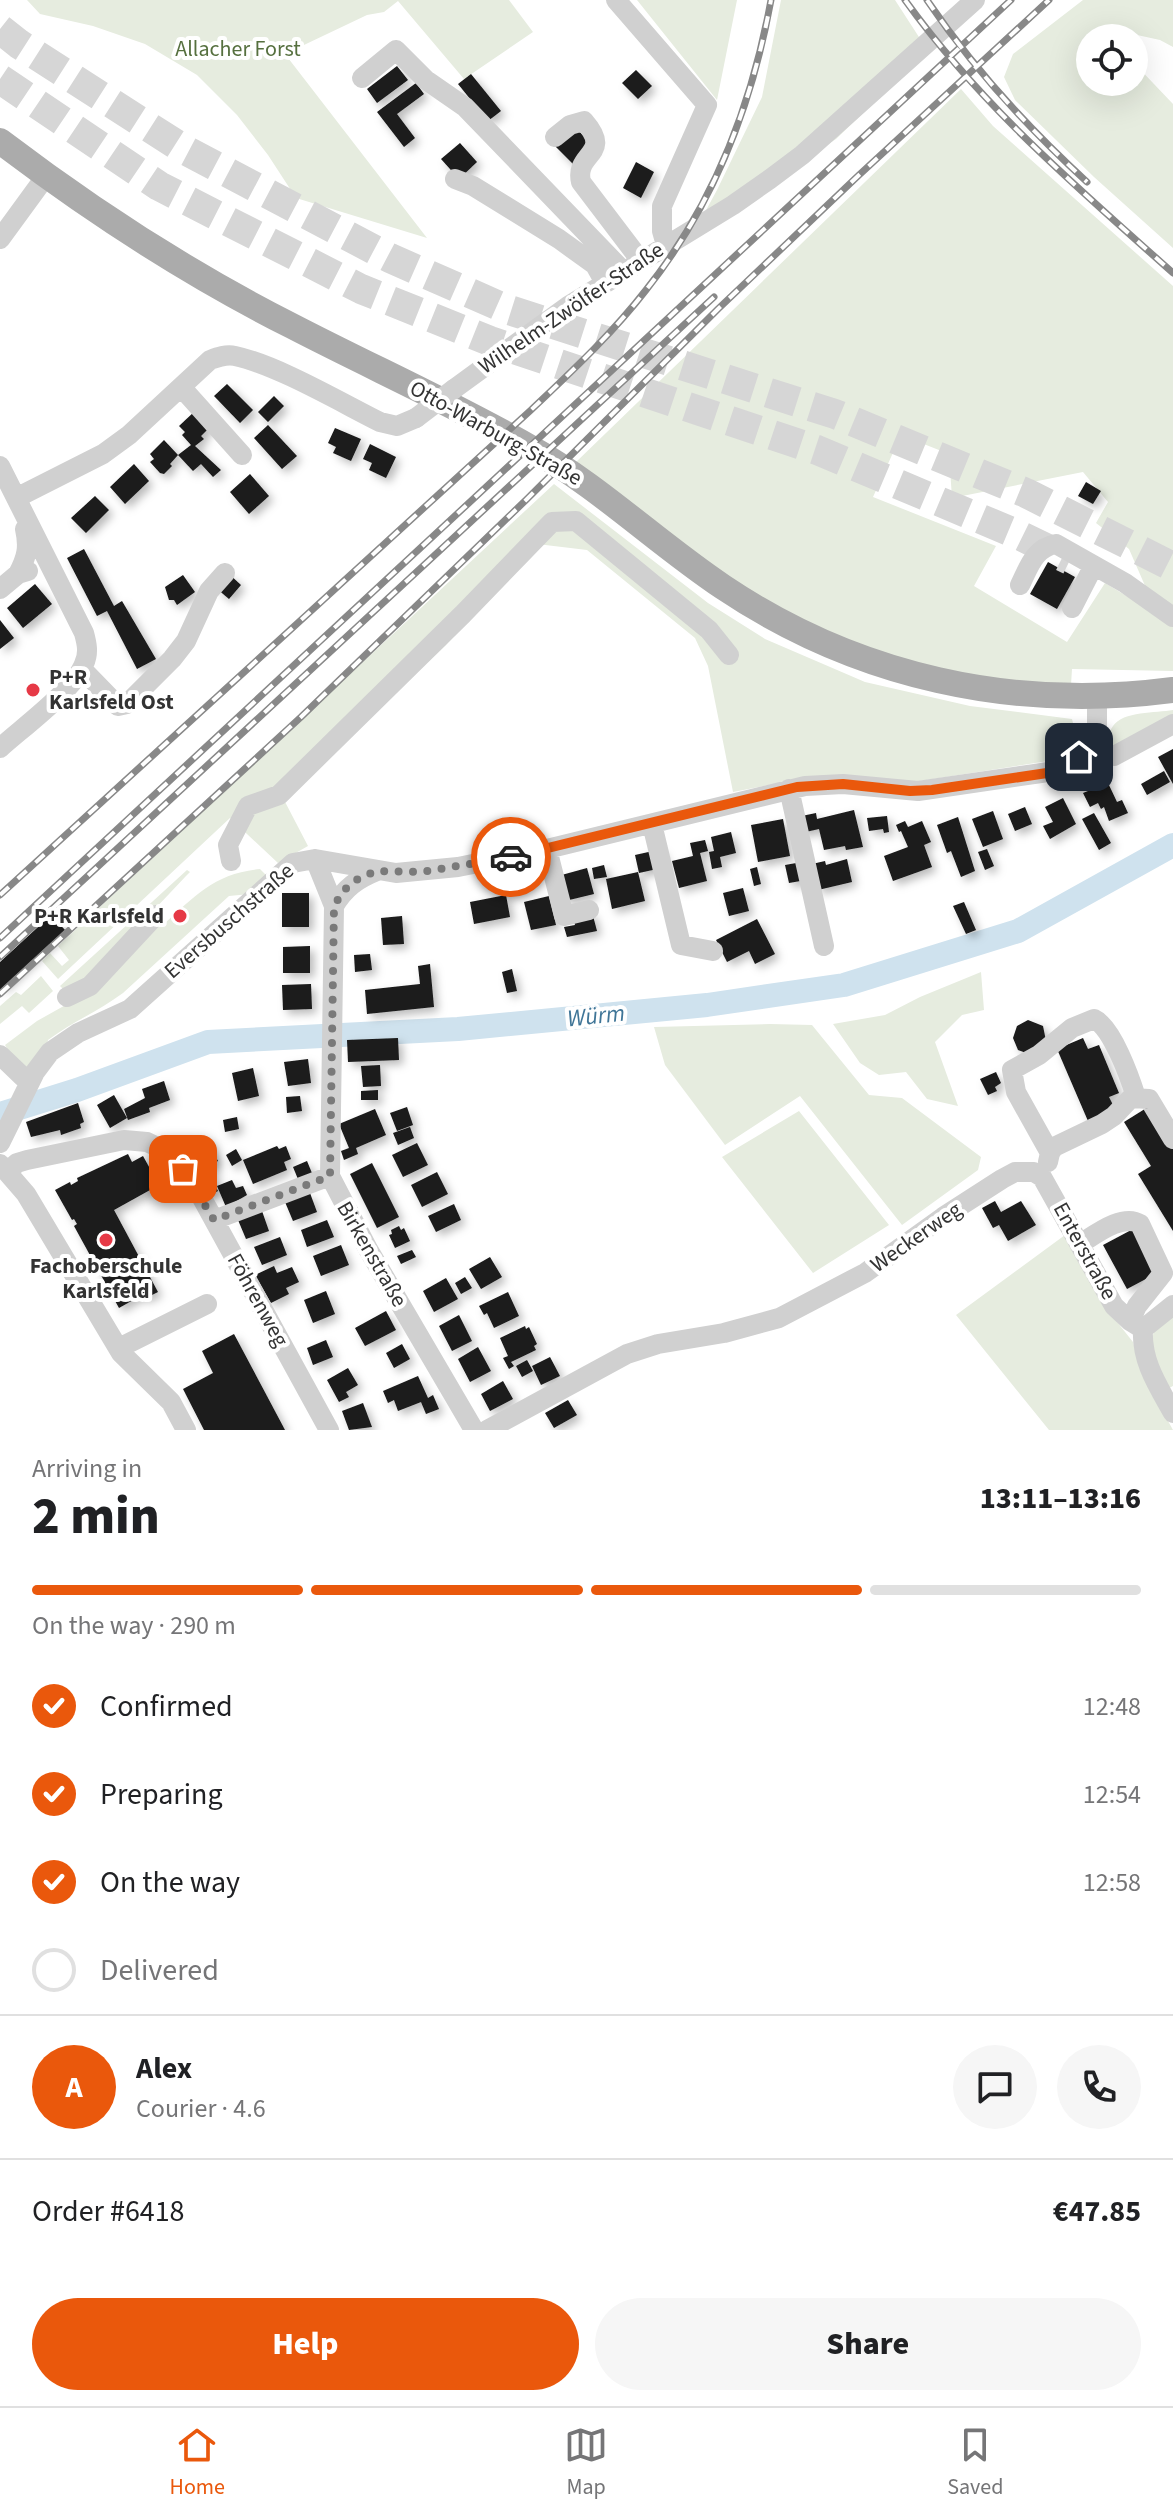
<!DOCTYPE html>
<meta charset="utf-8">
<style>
:root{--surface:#fff;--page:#f6f6f6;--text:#202124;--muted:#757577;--line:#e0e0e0;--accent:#ea580c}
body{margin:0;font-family:"Source Sans 3",sans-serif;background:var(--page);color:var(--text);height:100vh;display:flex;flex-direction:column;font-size:30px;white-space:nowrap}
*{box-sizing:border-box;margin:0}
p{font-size:26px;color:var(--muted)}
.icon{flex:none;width:44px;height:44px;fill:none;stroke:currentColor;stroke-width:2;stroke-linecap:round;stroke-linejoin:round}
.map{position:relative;height:1430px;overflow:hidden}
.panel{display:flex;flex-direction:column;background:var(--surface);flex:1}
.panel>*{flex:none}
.tools{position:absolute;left:1076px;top:24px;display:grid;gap:16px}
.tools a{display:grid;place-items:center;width:72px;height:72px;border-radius:50%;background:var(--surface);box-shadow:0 8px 32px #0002;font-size:40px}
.pin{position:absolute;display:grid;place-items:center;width:68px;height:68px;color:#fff;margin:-34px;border-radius:16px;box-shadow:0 4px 12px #0006}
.courier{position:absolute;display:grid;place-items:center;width:80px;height:80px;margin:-40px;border:6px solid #ea580c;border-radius:50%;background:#fff;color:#222;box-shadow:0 2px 10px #0007}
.head em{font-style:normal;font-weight:800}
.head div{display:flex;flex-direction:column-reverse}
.head{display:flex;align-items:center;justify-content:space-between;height:136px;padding:0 32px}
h1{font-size:52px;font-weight:800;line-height:60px}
.bar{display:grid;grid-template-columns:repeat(4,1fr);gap:12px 8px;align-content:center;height:96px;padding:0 32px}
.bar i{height:10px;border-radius:6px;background:var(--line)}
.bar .active{background:var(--accent)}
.bar p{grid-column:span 4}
.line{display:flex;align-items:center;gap:20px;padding:0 32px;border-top:2px solid var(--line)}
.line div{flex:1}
.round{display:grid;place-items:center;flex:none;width:84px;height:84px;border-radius:42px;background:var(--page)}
ol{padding:0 32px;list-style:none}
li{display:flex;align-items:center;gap:24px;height:88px}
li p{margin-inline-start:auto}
li .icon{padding:8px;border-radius:50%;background:var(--accent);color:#fff;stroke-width:4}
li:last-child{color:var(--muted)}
li i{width:44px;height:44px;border:4px solid var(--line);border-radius:50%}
.cta{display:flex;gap:16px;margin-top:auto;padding:16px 32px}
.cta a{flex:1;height:92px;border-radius:48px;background:var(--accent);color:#fff;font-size:32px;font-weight:800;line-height:92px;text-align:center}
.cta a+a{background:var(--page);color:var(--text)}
.menu{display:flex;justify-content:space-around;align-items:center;height:112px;border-top:2px solid var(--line);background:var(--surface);font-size:22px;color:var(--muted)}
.menu a{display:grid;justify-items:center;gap:4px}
.menu .active{color:var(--accent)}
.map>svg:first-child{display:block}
.green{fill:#e6ecdf}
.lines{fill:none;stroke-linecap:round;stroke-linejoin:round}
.river{stroke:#cfe2ee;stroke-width:24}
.building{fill:#1a1a1a;filter:url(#shadow)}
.highway-tunnel{stroke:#d6d6d6;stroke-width:30;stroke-dasharray:30 15;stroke-linecap:butt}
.minor{stroke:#d0d0d0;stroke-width:20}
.major{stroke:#ababab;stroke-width:26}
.rail-casing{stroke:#888;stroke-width:7}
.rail{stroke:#fff;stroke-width:4;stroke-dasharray:12;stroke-linecap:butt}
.minor-bridge{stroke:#d0d0d0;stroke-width:20}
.done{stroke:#7a7a7a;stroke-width:8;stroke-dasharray:0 14.4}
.route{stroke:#ea580c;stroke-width:10}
.poi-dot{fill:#e63946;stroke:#fff;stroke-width:3}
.labels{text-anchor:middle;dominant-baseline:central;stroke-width:8;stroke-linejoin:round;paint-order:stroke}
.park-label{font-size:22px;fill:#56703f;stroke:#fff}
.street-label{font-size:22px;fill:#333;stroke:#fff}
.poi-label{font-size:22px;font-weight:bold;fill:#333;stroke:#fff;text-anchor:start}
.water-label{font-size:24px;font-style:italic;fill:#3f7597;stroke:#fff}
</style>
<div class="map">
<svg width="1173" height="1430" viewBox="0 0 1173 1430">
<defs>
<filter id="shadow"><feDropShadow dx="4.5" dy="4.5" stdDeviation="4" flood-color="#0004"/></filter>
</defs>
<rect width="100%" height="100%" fill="#fff"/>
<path class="green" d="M27,0h482l24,32 -69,47 -66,-78 -14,11 -17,3 -82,39 142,184 -131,-40 -28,-43 -31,-40 -40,-40 -52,-31 -52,-18 -53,-12z
M637,0h100l-20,100z
M781,0h114l33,51 -92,88 -144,97 25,-46 45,-93z
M1083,0h90v47l-13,-7 -32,-7 -2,5h-36v44h44v-19l39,41v144l-79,-71 -79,-77 -11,-23 9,-23z
M961,89l32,37 180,160v321l-27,-19 -17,-39 -33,-26 12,-21 -25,-30 -131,26 -3,-44 -48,-19 -28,62 123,49 -22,40 93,56 38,-59 68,41v47l-101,-2 -1,16 -85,-5 -87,-20 -106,-42 -72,-44 -146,-111z
M554,484l154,119 57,36 100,43 105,24 102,13 1,4 -18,34 -7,4 -141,22 -123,-1 -51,10 -25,-126 -13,-28 -108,-88 -50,-6 -91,101 -163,153 25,48 -30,17 -48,-45 -172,161 -16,-18 8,-8 12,13 7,-6 -11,-14z
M1173,710v5l-86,47c13,-11 17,-22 26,-36 10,-15 43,-13 60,-16z
M260,869l6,6 -16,19 -21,2 -106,97c-24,18 -51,29 -75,47l-1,6 -20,24 -10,-6 -12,-19 32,-24 50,-28 70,-76 7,7c31,-28 51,-51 96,-55z
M187,870l3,2 -4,4 -100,106 -22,8 -4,-4z
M981,972l3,38 -22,5 -27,27 23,64 -31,-7 -21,-27 -27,3 -19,-12 -27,-39 52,-9 35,-18z
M41,976l12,15 -24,22 -7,-7 -22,18v-18l16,-14 5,3z
M770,1024l42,1 57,70 33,3 79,59 -3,13 -76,55 -102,-129 -75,49 -60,-80 -11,-38z
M799,1111l90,114 -76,48 -91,-116z
M1065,1235l45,78 23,29 8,30 32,58h-124l-93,-115z
M1173,1312v74l-6,3 -17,-42 4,-16z"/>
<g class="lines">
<path class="river" d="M0,1114l77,-24 131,-48 250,-13 249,-24 137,-20 174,-54 155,-86"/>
</g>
<path class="building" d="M397,66l11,14 -31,23 -10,-14z
M636,70l16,16 -14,13 -16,-16z
M471,74l30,37 -13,10 -30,-37z
M416,83l8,11 -27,20 18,24 -11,9 -27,-35z
M575,127l18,19 -19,19 -19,-19z
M460,143l17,19 -18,17 -18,-20z
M636,162l18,10 -13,26 -18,-10z
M227,384l26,26 -13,13 -26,-27z
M274,396l10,10 -16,16 -10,-10z
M195,411l15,16 -9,9 3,3 -9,7 26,24 -8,7 -12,-13 -8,7 -15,-16 -8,9 2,2 -8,8 -4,-1 -10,-11 4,-3 -4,-5 14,-14 14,15 13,-10 -9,-10 3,-3 -6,-6z
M268,425l29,31 -15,13 -28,-31z
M335,428l26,11 -10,22 -18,-8 3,-6 -8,-4z
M370,444l26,13 -10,21 -17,-8 3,-7 -9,-4z
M134,464l15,17 -24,23 -15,-17z
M250,474l19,22 -20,18 -19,-22z
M1086,482l15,9 -8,13 -15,-8z
M95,496l14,14 -23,23 -15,-15z
M84,549l30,57 8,-5 34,58 -19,10 -30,-58 -10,5 -30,-58z
M1048,562l27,15 -18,32 -27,-15z
M229,574l12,11 -12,14 -13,-11z
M183,575l12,17 -18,13 -3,-5h-5l-4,-13z
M35,584l17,20 -29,24 -16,-20z
M0,620l14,18 -14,11z
M1173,749v35l-15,-27z
M1164,771l6,11 -23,13 -6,-11z
M1108,783l9,19 5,-2 6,13 -19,8 -5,-14 -3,2 -3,-6 -8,4 -7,-14z
M1063,798l13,26 -26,15 -7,-13 10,-4 -8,-15z
M1025,807l7,17 -17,7 -7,-17z
M854,810l9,37 -17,3 -1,-4 -21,4 -5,-21 -18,4 -4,-16 19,-4 1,6z
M993,811l10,28 -20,8 -11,-28z
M1094,813l17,30 -12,7 -17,-31z
M887,816l2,16 -5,1 -1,-4 -14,2 -2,-13z
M958,817l17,54 -14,6 -10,-26 -4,2 -10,-28z
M783,819l7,37 -32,6 -7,-37z
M905,821l3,6 14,-6 9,21 -7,3 8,22 -39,14 -9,-25 24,-9 -7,-16 -2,1 -3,-7z
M731,832l5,21 -16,4 2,10 -10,2 -3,-17 5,-1 -3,-14z
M705,840l3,11 -8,2 7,28 -28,7 -7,-27 21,-5 -3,-13z
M662,849l4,18 -27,6 -4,-18z
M987,849l7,17 -9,4 -7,-18z
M847,859l5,23 -34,8 -6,-26 13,-3 1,4z
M802,862l4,18 -17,3 -4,-18z
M604,865l3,12 -13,2 -2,-11z
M757,867l4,17 -7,2 -4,-17z
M587,868l7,26 -29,7 -7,-25z
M638,872l7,29 -33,8 -6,-30z
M743,888l6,23 -20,5 -6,-23z
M282,893h27v34h-27z
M506,895l4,22 -36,7 -4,-22z
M549,896l7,29 -25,5 -7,-28z
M964,902l12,28 -10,4 -13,-28z
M592,912l5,19 -30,6 -3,-10 11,-2 -2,-8z
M51,915l14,15 -65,60v-28z
M402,916l2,28 -21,1 -2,-27z
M757,919l18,35 -20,10 -6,-13 -22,11 -11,-22z
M310,946v27h-27v-26z
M370,954l2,16 -17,2 -1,-17z
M430,964l4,43 -67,7 -2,-24 55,-6 -2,-18z
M512,969l5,22 -10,2 -5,-21z
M311,984l1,25 -29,1 -1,-25z
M1028,1020l15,6 3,15 -17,13 -11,-4 -5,-12 4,-12z
M398,1038l1,22 -51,2 -1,-22z
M1083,1038l5,11 11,-4 20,48 -10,4 6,12 -27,12 -31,-72z
M308,1059l3,24 -23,3 -4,-24z
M380,1065l1,21 -18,1 -2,-21z
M253,1068l6,28 -21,5 -6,-28z
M996,1072l5,11 -6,4 2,4 -9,4 -8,-16z
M164,1081l6,19 -21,8 1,4 -22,8 -4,-11 21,-11 -3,-9z
M378,1090v10h-17v-9z
M114,1095l13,23 -17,10 -13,-23z
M300,1096l2,15 -15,2 -1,-16z
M78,1103l6,19 -4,2 1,4 -20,7 -1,-5 -29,7 -5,-15z
M407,1107l6,18 -16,6 -7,-18z
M1148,1107l25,41v83l-35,-57 13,-8 -27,-44z
M375,1109l11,26 -30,13 2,6 -14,6 -3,-9 8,-3 -10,-24z
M237,1117l2,12 -14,3 -2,-12z
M410,1127l4,11 -16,7 -5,-12z
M206,1140l12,21 -16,8 -12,-20z
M417,1143l11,22 -25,12 -11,-22z
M277,1146l2,3 7,-3 5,13 -7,3 3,8 -34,14 -10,-24z
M236,1149l6,11 -10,6 -6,-11z
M128,1154l4,8 11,-6 16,29 -45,25 44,82 -14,7 -2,-4 -23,13 -45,-82 3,-2 -3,-5 -2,1 -17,-30 15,-8 1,3 7,-4 -1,-3z
M307,1161l7,17 -14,6 -7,-17z
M372,1163l27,54 -22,11 -27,-54z
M437,1172l11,22 -26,13 -11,-22z
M211,1178l7,13 -8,4 -7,-13z
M232,1180l4,8 7,-2 4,9 -21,12 -9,-21z
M310,1193l7,19 -24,9 -8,-19z
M995,1201l6,11 20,-11 15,24 -28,16 -9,-16 -6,3 -11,-20z
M454,1204l7,16 -25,12 -8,-16z
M262,1211l7,20 -23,8 -8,-19z
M327,1220l7,17 -27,10 -6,-17z
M399,1226l2,4 3,-2 6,13 -15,7 -6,-13 3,-1 -1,-4z
M1135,1228l24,44 -32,17 -24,-44z
M280,1237l7,18 -25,10 -8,-18z
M341,1245l8,20 -28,11 -8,-20z
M412,1250l4,7 -15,7 -4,-8z
M490,1257l12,20 -21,12 -12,-20z
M274,1266l3,7 15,-6 7,15 -13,6 3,6 -18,9 -16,-28z
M465,1277l7,11 -11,6 -6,-11z
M446,1278l12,21 -24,13 -11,-21z
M326,1291l9,23 -22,9 -9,-23z
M508,1292l11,24 -25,12 -7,-15 -3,2 -5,-9z
M386,1311l10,19 -31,16 -10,-18z
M459,1315l13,26 -20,10 -13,-25z
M525,1326l1,3 3,-2 8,17 -3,2 2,4 -25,12 3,4 -5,3 -6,-11 5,-2 -8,-18z
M234,1334l51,96h-81l-21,-41 30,-16 -11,-22z
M326,1340l7,17 -20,8 -6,-17z
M402,1344l8,15 -16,9 -8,-15z
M478,1347l13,24 -21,11 -12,-23z
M550,1357l10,19 -19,9 -9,-19z
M527,1360l6,11 -11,6 -6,-11z
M348,1368l10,17 -12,7 3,5 -10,5 -12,-22z
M418,1376l10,22 5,-3 6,14 -13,5 -5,-12 -23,9 -4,-11 -6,3 -5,-12z
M503,1381l10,18 -23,12 -9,-17z
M568,1400l9,15 -23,13 -9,-15z
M363,1403l9,24 -23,3 -7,-19z"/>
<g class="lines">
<path class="highway-tunnel" d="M0,29l19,15 166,106 205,108 116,51 329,105 191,79 147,74
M0,79l159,107 202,103 129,52 327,109 202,85 51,25"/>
<path class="minor" d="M616,0l91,105 -45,101v25l4,14
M362,78l34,-28 30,30 39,27 159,165
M555,137l15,-12 14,-4c30,34 -10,31 -3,61l60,79
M455,179l18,7 86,53 36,26 10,18
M0,239l46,-63
M182,388l60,67
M454,389l114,-83 165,-101 37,-26 32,-24 173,-155
M0,466l84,167c3,11 5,20 0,31 -10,26 -62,64 -84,84
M16,498l87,-44 26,-19 81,-75c8,-3 16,-6 25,-4 42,9 105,46 145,66l17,4 19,-8
M18,574c9,-17 11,-27 7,-45
M1020,585c9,-18 14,-37 36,-41l69,39 48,34
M0,589l18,-15 10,-3
M1072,608l21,-41
M82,669l36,37 9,-2 45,-45 14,-18 23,-50 16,-18
M1114,756l59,-32
M789,789l35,157
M652,824l29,121 32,6
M547,849l17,67 25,-6
M315,859l19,47 -4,270 38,73 106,181
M231,861l-3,-16 20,-39 31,-11 184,-181 89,-92 24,-1 133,109 20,25
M334,906c11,-18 23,-27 43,-35
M67,997l23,-11 66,-71
M0,1055l23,22 8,3
M0,1143l35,-71 15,-20 28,-19 52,-24 163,-146 22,-4 81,14 62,-6 89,-18 258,-63 38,-2 75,7 137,-20 18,-8 18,-21 6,-15v-30
M1050,1153l-34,-61 -4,-22 27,-15 33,-27 22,-9c18,8 36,59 42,78
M1048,1162l2,-9 4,-6 48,-23 12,-8 17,-18 18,1 24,40
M0,1164l26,30 95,159 50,49 15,28
M8,1171l9,-8 10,-3 97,-20 23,2 19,9 31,38 132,241
M214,1220l116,-44
M1080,1244c16,-10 43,-31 60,-20l23,49 -26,33 -7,15
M1143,1329c-2,32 15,57 30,84
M1143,1329l30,-24
M119,1348l88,-44
M487,1430l140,-76 31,-10 66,-11 55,-15 86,-45 78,-56 59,-38 13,-7h19l8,5 72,129 16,15 13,8"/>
<path class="major" d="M0,141c92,70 189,133 292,185 79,41 160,77 237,121 70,39 128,96 194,140 134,90 290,124 450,103"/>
<g class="rail-casing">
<path id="rail" d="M905,0c77,107 171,186 268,273
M927,0c46,68 100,127 160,182
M0,895l531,-485c40,-38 81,-76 115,-120 67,-84 106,-185 125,-290
M0,938l1011,-938
M0,957l714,-660
M0,994l301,-277 226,-218 191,-190 141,-134 190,-175"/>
</g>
<use href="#rail" class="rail"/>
<path class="minor-bridge" d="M416,418l38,-29"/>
</g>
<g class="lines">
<path class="done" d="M183,1169l31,51 116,-44 4,-270 9,-15 16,-13 18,-7 45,1 89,-15"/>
<path class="route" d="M511,857l286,-70 46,-3 67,7 22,-1 115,-17 26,-10 6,-6"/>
</g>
<g class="poi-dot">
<circle cx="33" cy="690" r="8"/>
<circle cx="180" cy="916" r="8"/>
<circle cx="106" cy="1240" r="8"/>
</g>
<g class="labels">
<g class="park-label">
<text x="238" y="49">Allacher Forst</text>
</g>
<g class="street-label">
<text transform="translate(571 308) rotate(-34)">Wilhelm-Zwölfer-Straße</text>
<text transform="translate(496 433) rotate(29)">Otto-Warburg-Straße</text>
<text transform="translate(229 921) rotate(-41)">Eversbuschstraße</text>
<text transform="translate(916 1237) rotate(-35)">Weckerweg</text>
<text transform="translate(1085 1251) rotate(61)">Enterstraße</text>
<text transform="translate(372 1254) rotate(60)">Birkenstraße</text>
<text transform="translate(258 1300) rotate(61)">Föhrenweg</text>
</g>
<g class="poi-label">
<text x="49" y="677">P+R<tspan x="49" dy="25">Karlsfeld Ost</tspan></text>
<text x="164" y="916" text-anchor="end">P+R Karlsfeld</text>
<text x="106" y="1266" text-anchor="middle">Fachoberschule<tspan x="106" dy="25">Karlsfeld</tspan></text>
</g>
<g class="water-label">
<text transform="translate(596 1016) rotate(-6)">Würm</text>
</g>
</g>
</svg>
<div class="tools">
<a><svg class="icon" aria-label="locate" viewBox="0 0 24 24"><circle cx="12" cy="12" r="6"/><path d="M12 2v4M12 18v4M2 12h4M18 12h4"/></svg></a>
</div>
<div class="pin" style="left:183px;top:1169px;background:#ea580c"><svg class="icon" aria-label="bag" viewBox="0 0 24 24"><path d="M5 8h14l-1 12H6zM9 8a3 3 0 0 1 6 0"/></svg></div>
<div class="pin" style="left:1079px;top:757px;background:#1f2937"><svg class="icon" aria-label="home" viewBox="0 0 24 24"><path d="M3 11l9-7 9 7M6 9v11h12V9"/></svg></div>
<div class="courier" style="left:511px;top:857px"><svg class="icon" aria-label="car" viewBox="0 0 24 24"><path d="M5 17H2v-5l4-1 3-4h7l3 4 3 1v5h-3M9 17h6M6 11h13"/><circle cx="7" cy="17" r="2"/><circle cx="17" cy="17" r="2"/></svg></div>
</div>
<section class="panel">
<div class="head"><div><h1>2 min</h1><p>Arriving in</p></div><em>13:11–13:16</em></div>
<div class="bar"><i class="active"></i><i class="active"></i><i class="active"></i><i></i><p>On the way · 290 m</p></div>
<ol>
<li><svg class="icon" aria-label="check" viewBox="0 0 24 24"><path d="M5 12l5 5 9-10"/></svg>Confirmed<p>12:48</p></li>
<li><svg class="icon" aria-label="check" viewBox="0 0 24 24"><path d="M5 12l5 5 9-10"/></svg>Preparing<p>12:54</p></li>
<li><svg class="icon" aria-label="check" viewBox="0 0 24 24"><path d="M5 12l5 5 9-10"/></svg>On the way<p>12:58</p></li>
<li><i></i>Delivered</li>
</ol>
<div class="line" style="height:144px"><b class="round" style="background:var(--accent);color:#fff">A</b><div><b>Alex</b><p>Courier · 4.6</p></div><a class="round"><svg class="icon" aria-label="chat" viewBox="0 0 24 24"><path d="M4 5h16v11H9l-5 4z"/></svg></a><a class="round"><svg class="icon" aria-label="phone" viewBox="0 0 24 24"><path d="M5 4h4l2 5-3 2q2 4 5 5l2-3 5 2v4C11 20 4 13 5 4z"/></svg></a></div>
<div class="line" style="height:104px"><div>Order #6418</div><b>€47.85</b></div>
<div class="cta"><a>Help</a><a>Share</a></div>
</section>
<nav class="menu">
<a class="active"><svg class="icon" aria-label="home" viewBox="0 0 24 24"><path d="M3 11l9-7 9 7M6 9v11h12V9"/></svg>Home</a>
<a><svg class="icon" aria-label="map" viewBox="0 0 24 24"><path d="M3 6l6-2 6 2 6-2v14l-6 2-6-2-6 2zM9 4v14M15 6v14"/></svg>Map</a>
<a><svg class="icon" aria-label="saved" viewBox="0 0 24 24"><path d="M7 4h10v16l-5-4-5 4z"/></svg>Saved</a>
</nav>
